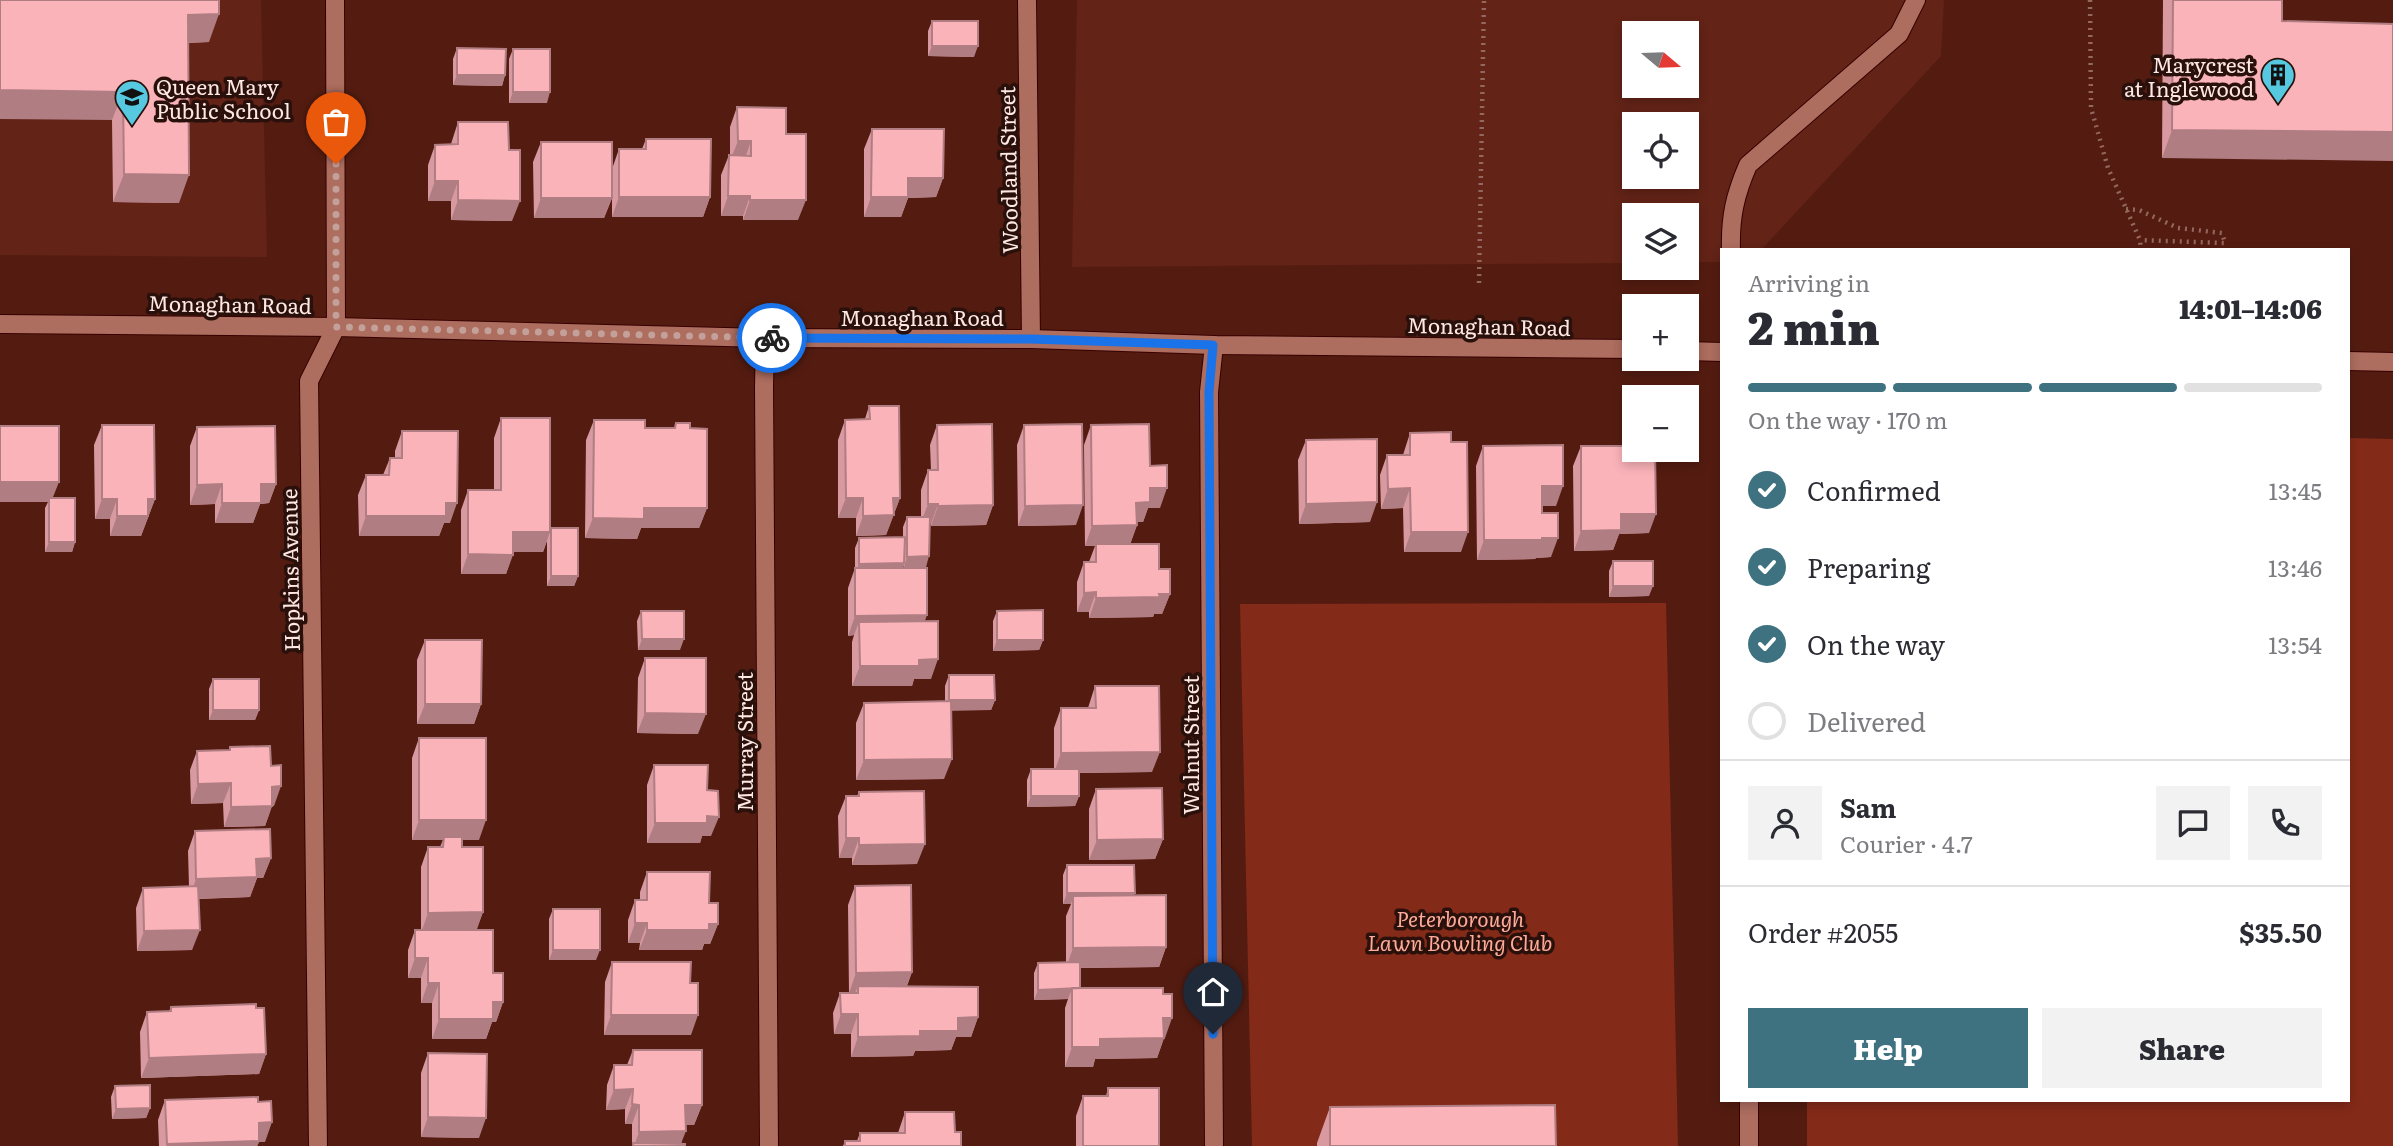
<!DOCTYPE html>
<meta charset="utf-8">
<style>
:root{--surface:#fff;--page:#f2f2f3;--text:#2b2b33;--muted:#7c7c81;--line:#e1e1e2;--accent:#3e7281}
body{margin:0;font-family:Literata,serif;background:var(--page);color:var(--text);height:100vh;display:flex;flex-direction:column;font-size:26px;white-space:nowrap}
*{box-sizing:border-box;margin:0}
p{font-size:23px;color:var(--muted)}
.icon{flex:none;width:38px;height:38px;fill:none;stroke:currentColor;stroke-width:2;stroke-linecap:round;stroke-linejoin:round}
.map{position:relative;flex:1;overflow:hidden}
.panel{position:absolute;left:1720px;top:248px;width:630px;height:854px;display:flex;flex-direction:column;background:var(--surface);border-radius:0px;box-shadow:0 4px 10px #0003}
.panel>*{flex:none}
.needle{width:46px;rotate:109deg}
.buttons{position:absolute;left:1622px;top:21px;display:grid;gap:14px}
.buttons a{display:grid;place-items:center;width:77px;height:77px;border-radius:0px;background:var(--surface);box-shadow:0 4px 10px #0003;font-size:35px}
.pin{position:absolute;display:grid;place-items:center;width:60px;height:60px;color:#fff;margin:-72px -30px;border-radius:50% 50% 50% 0;rotate:-45deg;box-shadow:0 0 7px #0007}
.pin .icon{rotate:45deg}
.courier{position:absolute;display:grid;place-items:center;width:70px;height:70px;margin:-35px;border:5px solid #1a73e8;border-radius:50%;background:#fff;color:#222;box-shadow:0 2px 9px #0007}
.overview em{font-style:normal;font-weight:800}
.overview div{display:flex;flex-direction:column-reverse}
.overview{display:flex;align-items:center;justify-content:space-between;height:119px;padding:0 28px}
h1{font-size:46px;font-weight:800;line-height:52px}
.bar{display:grid;grid-template-columns:repeat(4,1fr);gap:10px 7px;align-content:center;height:84px;padding:0 28px}
.bar i{height:9px;border-radius:5px;background:var(--line)}
.bar .on{background:var(--accent)}
.bar p{grid-column:span 4}
.line{display:flex;align-items:center;gap:18px;padding:0 28px;border-top:2px solid var(--line)}
.line div{flex:1}
.round{display:grid;place-items:center;flex:none;width:74px;height:74px;border-radius:0px;background:var(--page)}
ol{padding:0 28px;list-style:none}
li{display:flex;align-items:center;gap:21px;height:77px}
li p{margin-inline-start:auto}
li .icon{padding:7px;border-radius:50%;background:var(--accent);color:#fff;stroke-width:4}
li:last-child{color:var(--muted)}
li i{width:38px;height:38px;border:4px solid var(--line);border-radius:50%}
.primary-button{display:flex;gap:14px;margin-top:auto;padding:14px 28px}
.primary-button a{flex:1;height:80px;border-radius:0px;background:var(--accent);color:#fff;font-size:28px;font-weight:800;line-height:80px;text-align:center}
.primary-button a+a{background:var(--page);color:var(--text)}
.map>svg:first-child{display:block}
.built{fill:#632317;fill-rule:evenodd}
.green{fill:#842a19}
.lines{fill:none;stroke-linecap:round;stroke-linejoin:round}
.service-casing{stroke:#360100;stroke-width:20}
.minor-casing{stroke:#360100;stroke-width:20}
.tertiary-casing{stroke:#360100;stroke-width:20}
.secondary-casing{stroke:#360100;stroke-width:20}
.path{stroke:#93685f;stroke-width:4.5;stroke-dasharray:2 5;stroke-linecap:butt}
.service{stroke:#ad6d5f;stroke-width:18}
.minor{stroke:#ad6d5f;stroke-width:18}
.tertiary{stroke:#ad6d5f;stroke-width:18}
.secondary{stroke:#ad6d5f;stroke-width:18}
.wall{fill:#d89aa0}
.shaded-wall{fill:#b07d82}
.building{fill:#fbb3ba;stroke:#b07d82;stroke-width:2}
.done{stroke:#c3a19a;stroke-width:7;stroke-dasharray:0 12.6}
.route{stroke:#1a73e8;stroke-width:9}
.labels{text-anchor:middle;dominant-baseline:central;stroke-width:7;stroke-linejoin:round;paint-order:stroke}
.poi-label{font-size:21px;fill:#ffe8e3;stroke:#29100b;text-anchor:end}
.street-label{font-size:21px;fill:#ffe8e3;stroke:#29100b}
.park-label{font-size:21px;font-style:italic;fill:#fdaa98;stroke:#29100b}
</style>
<div class="map">
<svg width="2393" height="1146" viewBox="0 0 2393 1146">
<rect width="100%" height="100%" fill="#541c11"/>
<path class="built" d="M0,0h261l6,257 -267,-2z
M1077,0h867l-3,56 -180,194h-39v12h-35v-47h-53v48l-562,4zM1634,33h53v53h-53zM1634,124h53v53h-53z"/>
<path class="green" d="M2349,438l44,1v707h-586v-45h541z
M1666,603l12,543h-426l-12,-542z"/>
<g class="lines">
<g class="service-casing">
<path id="service" d="M1731,250c-1,-33 4,-55 17,-85l151,-131 17,-34"/>
</g>
<g class="minor-casing">
<path id="minor" d="M1027,0l4,339
M765,338l-1,49 5,759
M1214,345l-5,47 5,754
M318,1146l-9,-765 27,-54 -1,-327"/>
</g>
<g class="tertiary-casing">
<path id="tertiary" d="M1749,1101v45"/>
</g>
<g class="secondary-casing">
<path id="secondary" d="M0,324l336,3 429,11 266,1 183,6 420,4
M1687,351l35,1
M2348,361l45,1"/>
</g>
<path class="path" d="M2090,0l1,108 17,60 32,72 1,10
M2126,209l13,1 39,18 44,5 3,10 -85,-3
M1479,283l5,-283"/>
<use href="#service" class="service"/>
<use href="#minor" class="minor"/>
<use href="#tertiary" class="tertiary"/>
<use href="#secondary" class="secondary"/>
</g>
<path class="wall" d="M0,0l209,42 -21,1 -9,160 -66,-1 -1,-82z
M2163,0h119v21l-120,137z
M932,21l42,36 -46,-1v-25z
M457,48l48,27 -3,11 -49,-1v-26z
M513,49l34,54h-38v-44z
M737,107l49,27 12,86h-55v-4h-22v-41l8,-20h1v-28z
M458,122l51,28 3,71 -61,-1v-19h-23v-36l7,-20 16,-1z
M872,129l71,49 -7,19 -28,1 -7,19h-37v-68z
M646,139l64,58 -7,20h-91v-32v13l-8,20h-70l-1,-56 8,-20 71,27 7,-20h23z
M869,406l31,92 -14,37 -30,1v-18h-18v-78l7,-20 20,-1z
M501,418l49,112 28,46 -4,10h-27v-45l-4,11h-30l-7,22h-45v-64l7,-20h26v-52z
M594,420l51,8h29l2,-5 14,5 17,80 -8,20h-58l-4,11 -52,-1 1,-98z
M102,425l53,74 -14,37h-31v-17h-15l-1,-74z
M937,425l56,80 -7,20 -55,1v-2h-1l-4,43h-22v-2l-1,3 22,53 6,58h-17l-2,7h-60v-44l2,-7 -6,1v-48l7,-20v-20l4,-10 44,-1v-10l4,-10h14v-27l7,-20h3l-1,-25z
M1024,425l52,100 -58,1 -1,-81z
M1091,425l59,41 10,42h-12l-5,14h-6v3l-7,19 29,25 11,25 -8,20h-8l-1,3 -64,1v-6h-12v-30l7,-20h5l6,-16h-10l-1,-101z
M197,427l79,57 -7,19 -9,1 -7,19h-38v-19l-25,1v-59z
M402,431l48,92h-6l-5,13h-80l-1,-41 8,-20h17l7,-17h5v-7z
M1410,433l41,9 10,110h-57l-1,-44 -22,1 -1,-34 7,-20h16z
M1306,440l64,82 -71,2 -1,-64z
M1483,446l73,60h-14v7l9,44 -15,1 -1,1 -58,1 -1,-94z
M1581,446l68,87 -30,1 -6,16 -39,1 -1,-85z
M53,498l22,44 -3,10h-27v-44l3,-6h-48z
M1613,561l36,35 -40,1v-26z
M641,611l39,39h-42l-1,-29z
M997,611l46,29 -4,10 -46,1v-30z
M425,640l56,64 -7,20h-57v-64z
M645,658l53,76 -61,-1 1,-55z
M949,675l46,25 -4,10h-40l-7,69 -88,1v-57l8,-20 81,-2v-15z
M213,679l46,31 -4,10h-46v-31z
M1095,686l57,86 -73,1v23l-4,10 -48,1v-27l4,-11h23v-41l7,-20h27z
M419,738l60,102h-17v7l21,65 -7,18 27,72 -7,20h-4l-6,17h-54v-36h-11v-25h-13v-28l7,-20h6v-63l7,-20h12l3,-7h-31v-82z
M230,747l44,59h-2l-7,20 -41,1 -1,-24 -32,1 -1,-34 7,-19 32,-1z
M654,765l53,25 4,46h-9l-2,7h-53v-58z
M1096,789l67,50 -8,20 -66,1v-51z
M859,792l58,72 -65,1v-7h-13l-1,-42 8,-20h11z
M195,831l76,27 -8,20h-6l-7,19 -51,2 -7,51 -55,1 -1,-43 7,-20 46,-2 -1,-35z
M1067,865l67,30 32,52 -7,20 -79,1v20l85,50h-1l-7,20 -62,1 -2,8h-28v-59l3,-9 -34,1v-27l4,-10 28,-1v-46l5,-12h-8v-29z
M647,872l62,31 9,21 -8,20h-6l-2,6h-63l1,-7h-12v-23l7,-20h5v-8z
M855,886l57,86 -5,14 71,31 -7,20h-15l-5,13 -36,1 -2,5 -62,1v-23h-17l-1,-21 7,-20h9l-1,-88z
M553,909l43,51h-47v-41z
M612,962l79,73h-87l1,-53z
M171,1007l95,47 -7,20 -118,4 -1,-46 7,-20 22,-1z
M633,1050l69,55 -8,20h-9l-4,19 4,2h-53v-22h-7v-15l-19,1 1,-25 7,-20h13z
M428,1053l51,85 -58,-1v-64z
M115,1086l35,22 -4,10 -34,1 -1,-22z
M1108,1088l51,58h-83v-30l7,-20h23z
M165,1100l93,2 7,40h-6l-2,4h-98l-1,-26z
M1330,1107l226,39h-239v-3z
M905,1112l50,20 6,14h-118l2,-5h12l3,-8h38z"/>
<path class="shaded-wall" d="M219,14l-10,28 -31,1 10,-28z
M932,46h46l-4,11 -46,-1z
M457,75h48l-3,11 -49,-1z
M0,90l123,2 -11,28 -112,-1z
M513,92h37l-3,11h-38z
M2172,130l221,2v29l-231,-3z
M738,141h13l-7,20h-14z
M124,174l65,1 -10,28 -66,-1z
M908,178h35l-7,19 -28,1 -7,19h-37l7,-20z
M435,181h23l-7,20h-23z
M728,196h22l-7,20h-22z
M619,197h91l-7,20h-91z
M541,198h71l-8,20h-70z
M458,200l62,1 -8,20 -61,-1z
M750,200h56l-8,20h-55z
M0,482h59l-8,20 -2,-4 -1,4h-48z
M222,484l-7,20 -25,1 7,-20z
M261,484h15l-7,19 -9,1 -7,19h-38l7,-20z
M1542,486h21l-7,20h-22z
M1150,488h17l-7,20h-12l-5,14h-14l7,-19z
M1410,488l-7,20 -22,1 7,-20z
M846,498h17l-7,20h-18z
M893,498h7l-14,37 -30,1 7,-20z
M102,499h15l-7,20h-15z
M148,499h7l-14,37h-31l7,-20z
M1377,502l-7,20 -71,2 7,-20z
M446,503h11l-7,20h-6l-5,13h-80l7,-20z
M928,504h10l-7,20 -10,-1z
M993,505l-7,20 -55,1 7,-20z
M1083,505l-7,20 -58,1 7,-20z
M644,508h63l-8,20h-58l-4,11 -52,-1 8,-20z
M1621,514h35l-7,19 -30,1 -6,16 -39,1 7,-20z
M1137,525l-7,20 -45,1 7,-20z
M513,532h37l-7,20h-38z
M1411,532h57l-7,20h-57z
M1558,538l-7,19 -15,1 -1,1 -58,1 7,-20z
M49,542h26l-3,10h-27z
M468,554l45,1 -7,19h-45z
M929,556l-3,11h-22l3,-10z
M904,563l-3,10 -46,1 4,-10z
M551,576h27l-4,10h-27z
M1613,586h40l-4,10 -40,1z
M1096,592l-7,20h-12l7,-19z
M1159,594h11l-8,20h-8l-1,3 -64,1 7,-20z
M927,615l-7,20 -61,-13 -5,13 -6,1 7,-20z
M642,639h42l-4,11h-42z
M997,640h46l-4,10 -46,1z
M938,659l-7,20h-17l-2,7h-60l8,-20 59,-6z
M949,700h46l-4,10 -46,1z
M425,704h56l-7,20h-57z
M213,710h46l-4,10h-46z
M645,713l61,1 -8,20 -61,-1z
M1160,752l-8,20 -98,1 7,-20z
M952,759l-8,20 -88,1 8,-20z
M231,783l-8,20 -32,1 7,-20z
M281,786l-7,20h-2l-7,20 -41,1 7,-20 41,-20z
M1031,796h48l-4,10 -48,1z
M707,816l12,1 -8,19h-9l-2,7h-53l8,-20z
M419,820h67l-7,20h-35v-3l-1,3h-31z
M846,838h13l-7,20h-13z
M1163,839l-8,20 -66,1 8,-20z
M925,844l-8,20 -65,1 7,-20z
M271,858l-8,20h-6l-7,19 -61,2 7,-20 60,-20z
M1067,893h68l-4,10 -58,-7 -2,8h-8z
M483,912l-7,20 -55,1 7,-20z
M635,923h12l-7,20h-12z
M709,924h9l-8,20h-6l-2,6h-63l8,-20z
M200,930l-8,20 -55,1 7,-20z
M1166,947l-7,20 -93,1 7,-20z
M553,950h47l-4,10h-47z
M415,958h13l-7,20h-13z
M912,972l-8,20 -46,-6 -3,7h-6l7,-20z
M428,983h11l-7,20h-11z
M1072,989l-4,10 -34,1 4,-10z
M493,1002h10l-7,20h-4l-6,17h-54l7,-20z
M841,1014h17l-7,20h-17z
M611,1015h87l-7,20h-87z
M978,1017l-7,20h-15l-5,13 -36,1 -2,5 -62,1 7,-20 62,-6 38,-13z
M1163,1018h9l-7,20h-9z
M1164,1038l-7,20 -62,1 -2,8h-28l7,-20 28,-8z
M266,1054l-7,20 -118,4 8,-20z
M633,1089l-8,20 -19,1 8,-20z
M632,1104l7,1 -7,19h-7z
M685,1105h17l-8,20h-16z
M150,1108l-4,10 -34,1 4,-10z
M428,1117l58,1 -7,20 -58,-1z
M272,1122l-7,20h-6l-2,4h-91l1,-2 92,-21z
M686,1131l-6,15h-46l5,-14z"/>
<path class="building" d="M0,0h219v14l-31,1 1,160 -65,-1 -1,-82 -123,-2z
M2173,0h109v21l111,3v108l-221,-2z
M932,21h46v25h-46z
M457,48l49,1 -1,26h-48z
M513,49h37v43h-37z
M737,107l49,1v26h20v66h-56v-4h-22l1,-41 22,1v-15h-13z
M458,122h50l1,28h11v51l-62,-1v-19h-23v-36l23,-1z
M872,129h72l-1,49h-35v19h-37z
M646,139h65l-1,58h-91v-48h27z
M541,142h71v56h-71z
M869,406h30l1,92h-7l1,17 -31,1v-18h-17l-1,-78 25,-1z
M501,418h49v114h-37v23l-45,-1v-64h33z
M594,420h51v8h30l1,-5h14v5l17,1v79h-63v11l-51,-1z
M992,424l1,81 -55,1v-2h-10v-34h10l-1,-45z
M1082,424l1,81 -58,1 -1,-81z
M1149,424l1,42 17,-1v23h-17v14l-14,1 1,22 -45,1 -1,-101z
M102,425h52l1,74h-7v17h-31v-17h-15z
M0,426h59v56h-59z
M275,426l1,58h-15v19h-39v-19l-25,1v-58z
M402,431h56l-1,72h-11v13h-80v-41h23l1,-17h12z
M1451,432v10h16l1,90h-57l-1,-44 -22,1 -1,-34h23v-22z
M1377,439v63l-71,2v-64z
M1563,445v41h-21v27h16v25h-16v2h-58l-1,-94z
M1581,446h53v4h21l1,64h-35v16l-40,1z
M49,498h26v44h-26z
M907,517h23l-1,39 -22,1z
M551,528h27v48h-27z
M905,537l-1,26 -45,1v-26z
M1096,544h63v25h11v25h-11l1,3 -64,1v-6l-12,1v-31h12z
M1613,561h40v25h-40z
M855,568h72v47l-72,1z
M1043,610v30h-46v-29z
M641,611h43v28h-42z
M938,621v38l-19,1v6h-59l-1,-44z
M425,640h57l-1,64h-56z
M645,658h61v56l-61,-1z
M949,675h45l1,25h-46z
M213,679h46v31h-46z
M1095,686h64l1,66 -99,1v-45h35z
M951,701l1,58 -88,1v-57z
M419,738h67v82h-67z
M270,746l1,20 10,-1v21l-9,1v19l-41,1v-24l-33,1 -1,-33 33,-1v-3z
M654,765h54l-1,25 11,1 1,26 -12,-1v7h-52z
M1031,769h48v27h-48z
M1162,788l1,51 -66,1 -1,-51z
M924,791l1,53 -66,1v-7h-13v-42h13v-4z
M270,829l1,29 -15,1 1,18 -61,2 -1,-48z
M444,837h18v10h21v65l-55,1v-66h15z
M1067,865h67l1,28h-68z
M647,872h63l-1,31h9v21h-9v6h-62v-7h-12v-23h12z
M911,885l1,87 -56,1 -1,-87z
M198,886l2,44 -56,1 -1,-43z
M1166,895v52l-93,1v-52z
M553,909h47v41h-47z
M415,930h78v43h10v29h-10v17h-54v-36h-11v-25h-13z
M612,962h79l-1,21h8v32h-87z
M1080,962v26l-42,2v-27z
M858,986l120,1v30l-20,1v13h-38v5l-62,1v-23h-17l-1,-21h18z
M1072,988h91v6h9v24h-9l1,20 -64,1v8h-28z
M256,1004v4h8l2,46 -117,4 -2,-46 24,-1v-4z
M633,1050h69v55h-17l1,26 -47,1v-27l-7,-1 1,-15 -19,1v-25h18z
M428,1053l59,1 -1,64 -58,-1z
M150,1085v23l-34,1 -1,-23z
M1108,1088h51v58h-76v-50h25z
M258,1097v5l13,-1 1,21 -13,1v18l-92,3 -2,-44z
M1555,1105l1,41h-226v-39z
M905,1112h49l1,20h6v14h-116v-5h15v-8h45z
M633,1143l52,1v2h-52z"/>
<g class="lines">
<path class="done" d="M336,164v163l436,11"/>
<path class="route" d="M772,338l259,1 182,6 -4,47 4,642"/>
</g>
<defs>
<g id="building-pin" transform="scale(1.75)"><path d="M0 17L-7.5 6A9.5 9.5 0 1 1 7.5 6Z" fill="#56c9e0" stroke="#29100b"/><path d="M-4-6H4V6H1V3H-1V6H-4ZM-2.5-4.3h1.7v1.8h-1.7ZM.8-4.3h1.7v1.8H.8ZM-2.5-1h1.7V.8h-1.7ZM.8-1h1.7V.8H.8Z" fill="#111"/></g>
<g id="school-pin" transform="scale(1.75)"><path d="M0 17L-7.5 6A9.5 9.5 0 1 1 7.5 6Z" fill="#56c9e0" stroke="#29100b"/><path d="M0-5L7-2L0 1L-7-2ZM-4 1L0 2.5L4 1V4Q0 6-4 4Z" fill="#111"/></g>
</defs>
<g fill-rule="evenodd">
<use href="#building-pin" x="2278" y="75"/>
<use href="#school-pin" x="132" y="97"/>
</g>
<g class="labels">
<g class="poi-label">
<text x="2254" y="63">Marycrest<tspan x="2254" dy="24">at Inglewood</tspan></text>
<text x="156" y="85" text-anchor="start">Queen Mary<tspan x="156" dy="24">Public School</tspan></text>
</g>
<g class="street-label">
<text transform="translate(1007 170) rotate(-91)">Woodland Street</text>
<text transform="translate(230 303) rotate(1)">Monaghan Road</text>
<text x="922" y="316">Monaghan Road</text>
<text transform="translate(1489 325) rotate(1)">Monaghan Road</text>
<text transform="translate(289 570) rotate(-91)">Hopkins Avenue</text>
<text transform="translate(743 742) rotate(-90)">Murray Street</text>
<text transform="translate(1189 745) rotate(-90)">Walnut Street</text>
</g>
<g class="park-label">
<text x="1460" y="917">Peterborough<tspan x="1460" dy="24">Lawn Bowling Club</tspan></text>
</g>
</g>
</svg>
<div class="buttons">
<a><svg class="needle" viewBox="-14 -14 28 28"><path d="M0-13l5 13h-10z" fill="#e53935"/><path d="M0 13l5-13h-10z" fill="#7c7c81"/></svg></a>
<a><svg class="icon" aria-label="locate" viewBox="0 0 24 24"><circle cx="12" cy="12" r="6"/><path d="M12 2v4M12 18v4M2 12h4M18 12h4"/></svg></a>
<a><svg class="icon" aria-label="layers" viewBox="0 0 24 24"><path d="M12 4l9 5-9 5-9-5zM3 14l9 5 9-5"/></svg></a>
<a>+</a>
<a>−</a>
</div>
<div class="pin" style="left:336px;top:164px;background:#ea580c"><svg class="icon" aria-label="bag" viewBox="0 0 24 24"><path d="M5 8h14l-1 12H6zM9 8a3 3 0 0 1 6 0"/></svg></div>
<div class="pin" style="left:1213px;top:1034px;background:#1f2937"><svg class="icon" aria-label="home" viewBox="0 0 24 24"><path d="M3 11l9-7 9 7M6 9v11h12V9"/></svg></div>
<div class="courier" style="left:772px;top:338px"><svg class="icon" aria-label="bike" viewBox="0 0 24 24"><circle cx="6" cy="16" r="4"/><circle cx="18" cy="16" r="4"/><path d="M6 16l4-8h5l3 8M10 8l3 8H6M13 5h3"/></svg></div>
<section class="panel">
<div class="overview"><div><h1>2 min</h1><p>Arriving in</p></div><em>14:01–14:06</em></div>
<div class="bar"><i class="on"></i><i class="on"></i><i class="on"></i><i></i><p>On the way · 170 m</p></div>
<ol>
<li><svg class="icon" aria-label="check" viewBox="0 0 24 24"><path d="M5 12l5 5 9-10"/></svg>Confirmed<p>13:45</p></li>
<li><svg class="icon" aria-label="check" viewBox="0 0 24 24"><path d="M5 12l5 5 9-10"/></svg>Preparing<p>13:46</p></li>
<li><svg class="icon" aria-label="check" viewBox="0 0 24 24"><path d="M5 12l5 5 9-10"/></svg>On the way<p>13:54</p></li>
<li><i></i>Delivered</li>
</ol>
<div class="line" style="height:126px"><a class="round"><svg class="icon" aria-label="person" viewBox="0 0 24 24"><circle cx="12" cy="8" r="4"/><path d="M4 21q1-7 8-7t8 7"/></svg></a><div><b>Sam</b><p>Courier · 4.7</p></div><a class="round"><svg class="icon" aria-label="chat" viewBox="0 0 24 24"><path d="M4 5h16v11H9l-5 4z"/></svg></a><a class="round"><svg class="icon" aria-label="phone" viewBox="0 0 24 24"><path d="M5 4h4l2 5-3 2q2 4 5 5l2-3 5 2v4C11 20 4 13 5 4z"/></svg></a></div>
<div class="line" style="height:91px"><div>Order #2055</div><b>$35.50</b></div>
<div class="primary-button"><a>Help</a><a>Share</a></div>
</section>
</div>
